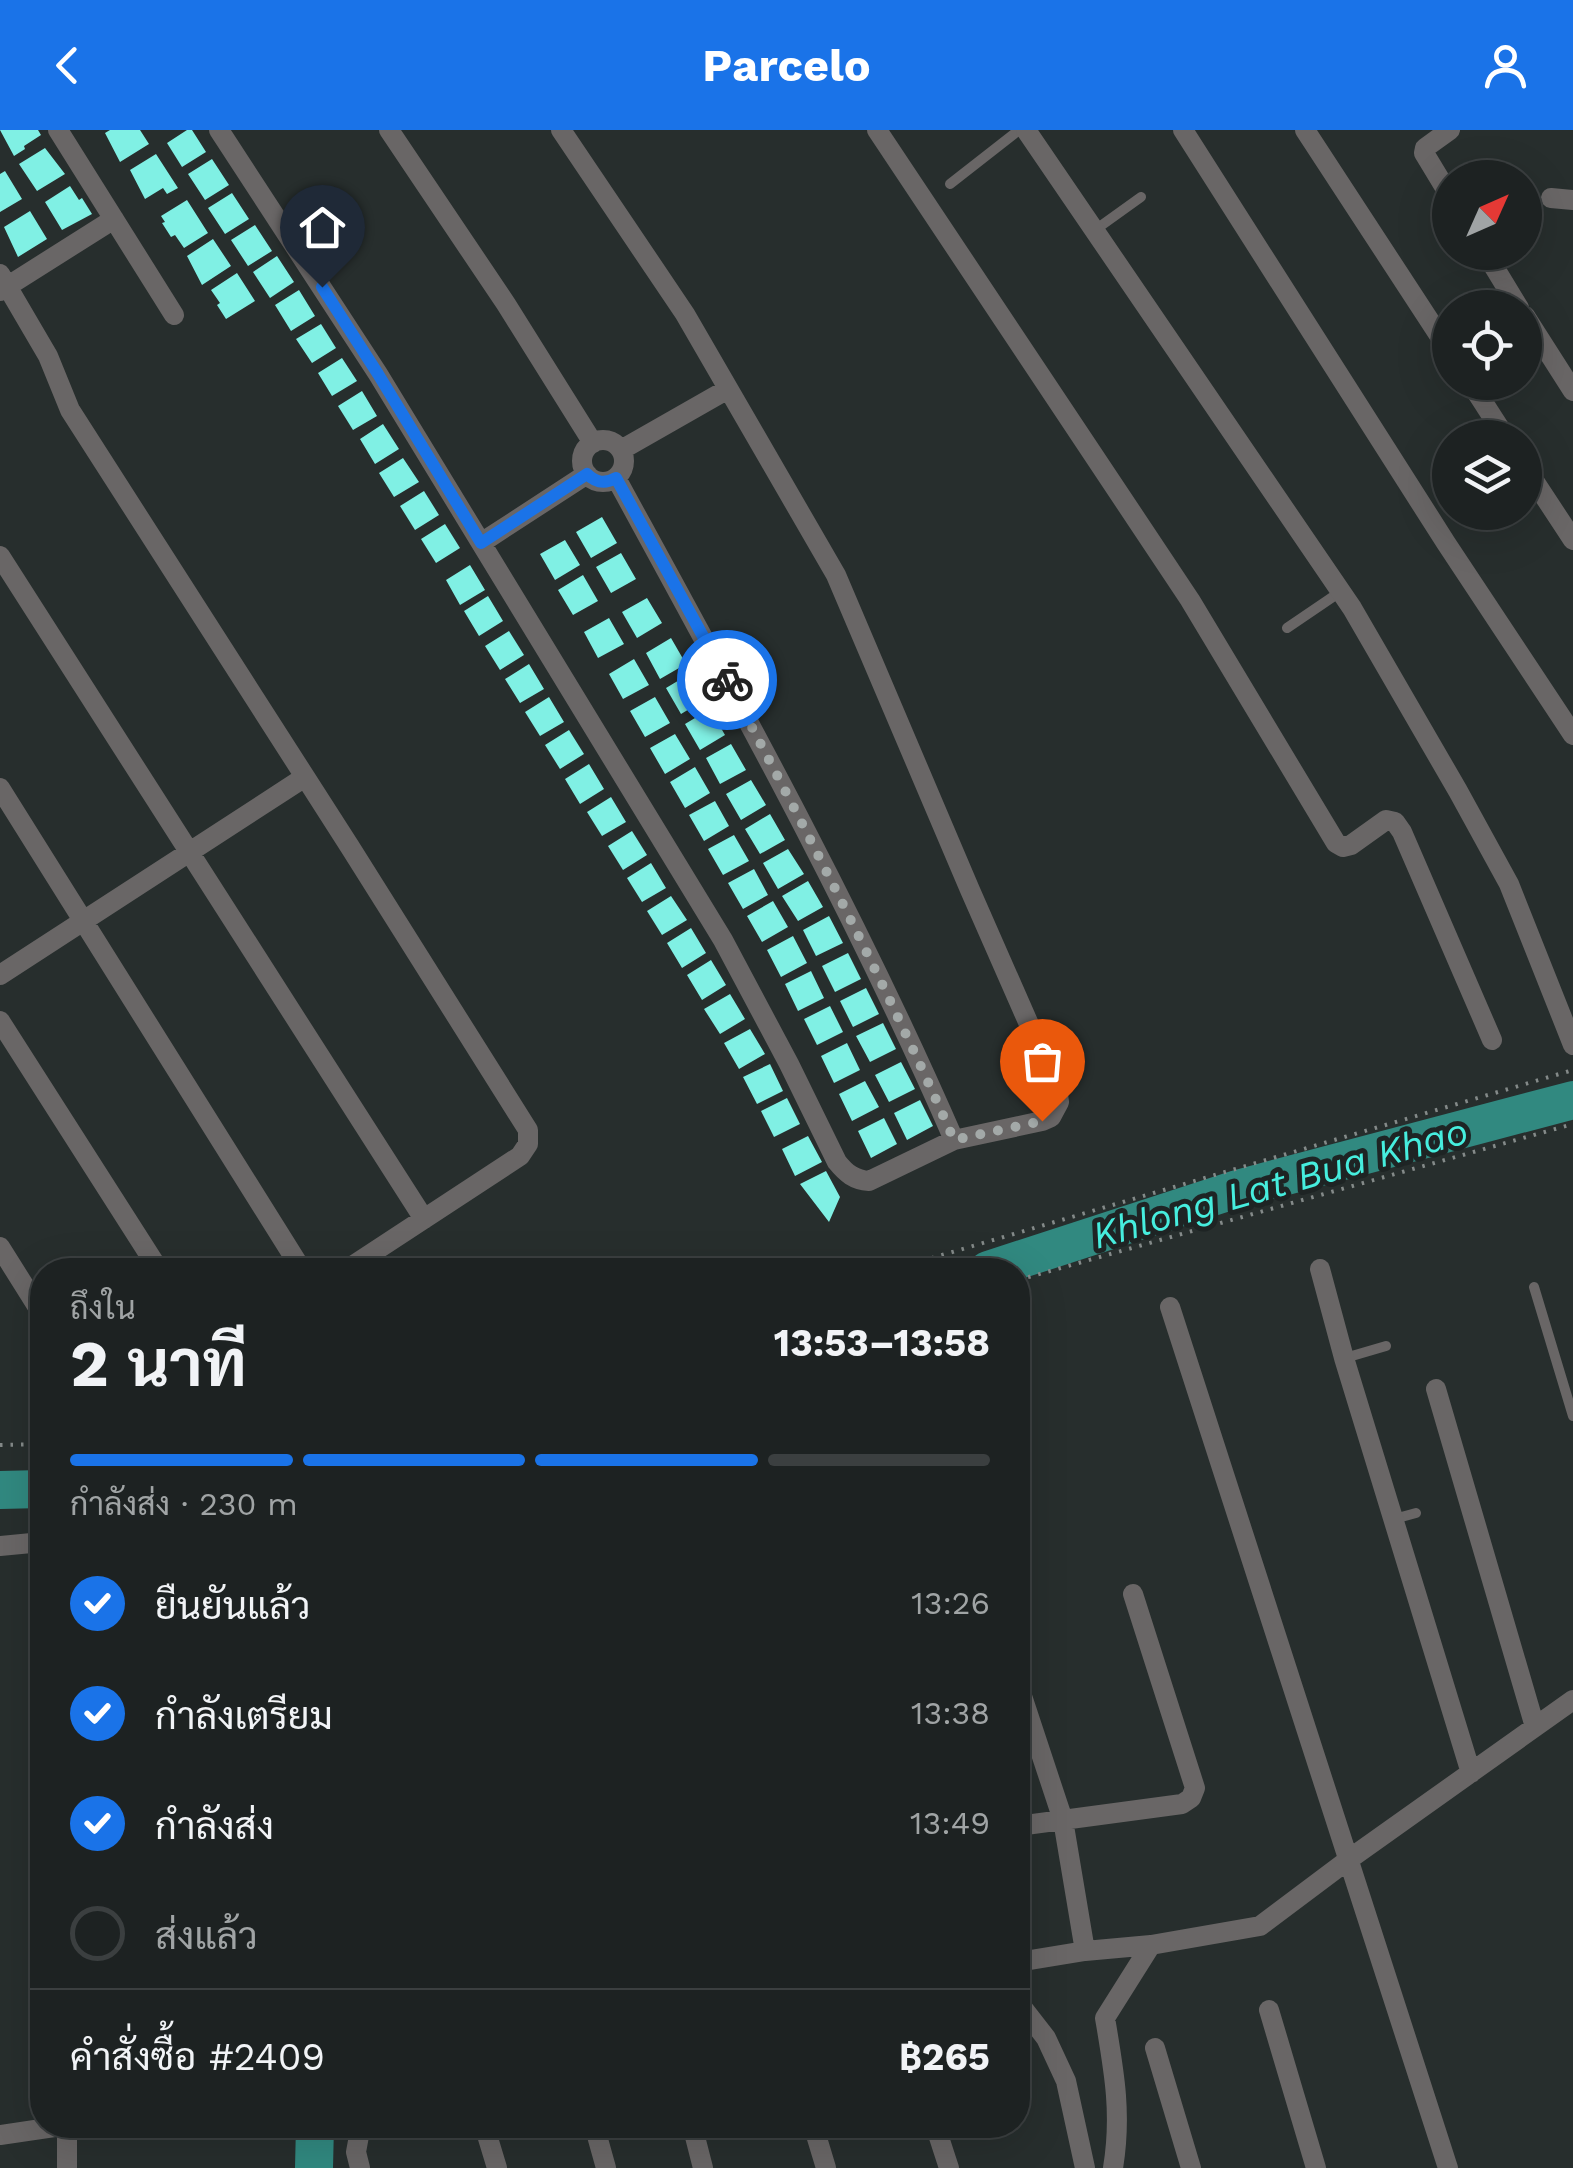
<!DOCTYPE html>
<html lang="th">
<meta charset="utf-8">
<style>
:root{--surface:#1d2222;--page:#2a2f2f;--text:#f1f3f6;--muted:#a0a4a5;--line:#3b3f40;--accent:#1a73e8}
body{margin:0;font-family:"Work Sans",Sarabun,sans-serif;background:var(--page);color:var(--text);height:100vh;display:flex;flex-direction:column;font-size:38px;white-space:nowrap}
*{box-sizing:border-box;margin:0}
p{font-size:32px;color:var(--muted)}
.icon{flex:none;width:55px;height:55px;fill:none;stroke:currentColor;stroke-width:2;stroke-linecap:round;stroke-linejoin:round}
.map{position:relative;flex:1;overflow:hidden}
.side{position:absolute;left:30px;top:1128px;width:1000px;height:880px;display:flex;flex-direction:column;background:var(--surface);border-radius:40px;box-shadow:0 10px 40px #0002,0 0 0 2px var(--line)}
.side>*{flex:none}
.needle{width:65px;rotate:45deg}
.buttons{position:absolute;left:1432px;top:30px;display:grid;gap:20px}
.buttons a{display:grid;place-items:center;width:110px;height:110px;border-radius:50%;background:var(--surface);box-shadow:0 10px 40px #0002,0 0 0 2px var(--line);font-size:50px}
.pin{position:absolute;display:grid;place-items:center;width:85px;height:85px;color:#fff;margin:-102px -42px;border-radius:50% 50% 50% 0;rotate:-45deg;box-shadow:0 0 10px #0007}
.pin .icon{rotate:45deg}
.courier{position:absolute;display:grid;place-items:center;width:100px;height:100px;margin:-50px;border:8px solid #1a73e8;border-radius:50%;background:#fff;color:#222;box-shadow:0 2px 12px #0007}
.head em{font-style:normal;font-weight:700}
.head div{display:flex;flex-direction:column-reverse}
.head{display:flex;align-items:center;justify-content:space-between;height:170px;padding:0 40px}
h1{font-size:65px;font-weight:700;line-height:75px}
.bar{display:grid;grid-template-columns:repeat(4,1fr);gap:15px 10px;align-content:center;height:120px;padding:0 40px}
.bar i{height:12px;border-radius:8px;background:var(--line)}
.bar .current{background:var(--accent)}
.bar p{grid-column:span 4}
.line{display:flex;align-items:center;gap:25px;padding:0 40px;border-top:2px solid var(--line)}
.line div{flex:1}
ol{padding:0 40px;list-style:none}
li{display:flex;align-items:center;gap:30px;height:110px}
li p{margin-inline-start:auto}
li .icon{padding:10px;border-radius:50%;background:var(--accent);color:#fff;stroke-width:4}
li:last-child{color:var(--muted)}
li i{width:55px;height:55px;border:5px solid var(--line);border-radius:50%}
header{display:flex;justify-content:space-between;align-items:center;height:130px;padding:0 40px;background:var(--accent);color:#fff;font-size:45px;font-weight:700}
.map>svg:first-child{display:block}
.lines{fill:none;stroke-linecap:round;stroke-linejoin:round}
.river{stroke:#318980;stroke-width:38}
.building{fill:#80f0e4}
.path{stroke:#848a89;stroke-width:4;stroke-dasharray:2.5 8;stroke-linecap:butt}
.service{stroke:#696666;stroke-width:10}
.minor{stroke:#696666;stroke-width:20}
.done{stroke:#a3a9a8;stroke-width:10;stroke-dasharray:0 18}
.route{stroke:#1a73e8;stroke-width:12}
.labels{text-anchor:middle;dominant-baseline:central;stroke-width:10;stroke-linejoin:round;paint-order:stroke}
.water-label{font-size:38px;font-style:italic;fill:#46edde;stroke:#1e2424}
</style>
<header><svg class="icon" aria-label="back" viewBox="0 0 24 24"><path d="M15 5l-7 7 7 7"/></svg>Parcelo<svg class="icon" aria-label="person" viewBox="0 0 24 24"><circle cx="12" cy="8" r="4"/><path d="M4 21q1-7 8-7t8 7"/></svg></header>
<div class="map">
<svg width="1573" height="2038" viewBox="0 0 1573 2038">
<rect width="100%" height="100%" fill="#272e2d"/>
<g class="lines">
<path class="river" d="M988,1140l249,-81 336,-89
M0,1360l42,-1
M314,2038l1,-43"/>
</g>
<path class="building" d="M0,0h38l3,5 -17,11 1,3 -11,7z
M110,0h30l9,14 -29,18 -15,-29z
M187,0h5l14,22 -24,15 -15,-24z
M45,18l20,26 -28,17 -18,-27z
M156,24l22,34 -11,6 -4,-6 -18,11 -15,-29z
M212,29l17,26 -24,15 -17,-26z
M5,41l17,28 -22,13v-38z
M70,56l9,14 3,-2 10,16 -30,16 -17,-28z
M232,63l17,26 -24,15 -17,-26z
M187,70l21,33 -24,15 -9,-13 -4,2 -9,-14 3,-1 -4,-6z
M30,81l17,28 -29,18 -14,-30z
M255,95l17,26 -24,15 -17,-26z
M213,109l18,27 -29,19 -15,-29z
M277,126l17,26 -24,16 -17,-26z
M237,143l18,28 -29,18 -9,-14 3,-2 -9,-13z
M299,160l16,26 -24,15 -16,-26z
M321,194l15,24 -24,15 -16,-24z
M342,228l15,23 -25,15 -14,-23z
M362,261l15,25 -24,14 -15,-24z
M383,294l16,25 -24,15 -15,-25z
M403,328l16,24 -25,15 -15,-24z
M424,361l15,24 -24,15 -15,-24z
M602,387l15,26 -26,15 -15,-26z
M445,394l15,24 -24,15 -15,-24z
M565,410l15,25 -25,15 -15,-26z
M621,423l15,26 -25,14 -15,-26z
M470,435l15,25 -25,15 -14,-25z
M583,445l15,26 -25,14 -15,-25z
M488,466l15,25 -24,15 -15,-25z
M647,468l15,25 -25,15 -15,-26z
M609,488l15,26 -26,14 -14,-26z
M509,501l15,24 -24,15 -15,-24z
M671,508l15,26 -26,15 -14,-26z
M634,529l15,26 -26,14 -14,-25z
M529,534l15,25 -24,14 -15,-24z
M691,543l15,26 -25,15 -15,-26z
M549,567l15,25 -24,14 -15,-24z
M655,567l15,26 -25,14 -15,-26z
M710,579l15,26 -25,15 -15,-26z
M569,600l15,24 -24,15 -15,-24z
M675,604l15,25 -25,15 -15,-26z
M731,614l15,26 -26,14 -14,-26z
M589,634l15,25 -24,15 -15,-25z
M695,637l15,26 -25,15 -15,-26z
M751,650l15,25 -25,15 -15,-26z
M611,667l15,25 -24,14 -15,-24z
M715,671l14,25 -25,15 -15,-26z
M770,684l15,26 -25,14 -15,-25z
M632,701l15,24 -24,15 -15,-24z
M734,705l15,26 -26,14 -15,-26z
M788,719l16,25 -26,15 -15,-26z
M651,733l15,25 -24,14 -15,-24z
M754,739l14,26 -25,14 -15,-26z
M808,751l15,26 -25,14 -16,-25z
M671,766l16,24 -25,15 -15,-24z
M773,771l15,26 -26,15 -15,-26z
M829,786l14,27 -27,13 -13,-26z
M691,798l15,25 -24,15 -15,-25z
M793,806l14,27 -26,14 -14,-27z
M848,823l13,26 -26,13 -13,-26z
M711,830l15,25 -24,15 -15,-25z
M811,841l13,27 -26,13 -13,-27z
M866,858l13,26 -26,13 -13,-26z
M730,864l15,25 -25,15 -16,-25z
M830,876l13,26 -26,13 -13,-26z
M883,893l13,26 -26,13 -14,-26z
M750,899l15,25 -26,15 -15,-26z
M847,913l13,27 -26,13 -13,-27z
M901,932l14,27 -26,13 -14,-27z
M770,934l13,27 -26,13 -14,-27z
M865,951l14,26 -27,14 -13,-27z
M787,968l13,26 -26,13 -13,-26z
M920,970l13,26 -26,14 -13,-27z
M884,988l13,26 -26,14 -13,-27z
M808,1006l14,26 -27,14 -13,-27z
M826,1041l14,26 -11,25 -29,-38z"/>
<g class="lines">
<path class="path" d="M891,1140l682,-200
M1018,1150l555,-156
M0,1315l42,-1"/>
<path class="service" d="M950,54l69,-54
M1095,100l46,-33
M1287,498l53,-36
M1534,1157l39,129
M1345,1228l41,-12
M1394,1389l22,-6"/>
<path class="minor" d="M58,0l116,185
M219,0l159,244 345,566 66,124 48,98c9,11 17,18 32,19l85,-41 88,-19 9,-4 8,-15 -2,-14 -87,-198 -134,-315 -151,-261 -124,-184
M389,0l117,174 87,139
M877,0l313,470 146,243 7,4 8,-2 35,-25 9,2 7,10 90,208
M1026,0l326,478 106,183 51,93 64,161
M1183,0l263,413 127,192
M1305,0l145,222
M1450,66l-26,-43 1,-5 25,-18
M1551,68l22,2
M1485,122l34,56
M0,144l48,82 22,54 280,437 178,283v14l-8,12 -174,114
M0,161l114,-72
M1525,186l48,75
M1470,252l36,56
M582 331a21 21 0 1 1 42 0a21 21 0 1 1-42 0Z
M621,320l107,-61
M1525,337l48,73
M616,348c119,218 239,434 338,662
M481,413l106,-69
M0,426l424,663
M0,658l302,482
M0,845l305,-198
M0,891l159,249
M0,1117l42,67
M1320,1139l24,89 127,415
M1170,1177l278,861
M1436,1259l99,338
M0,1416l42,-4
M1018,1554l45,136 22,131
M1018,1696l164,-22 9,-6 4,-10 -62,-194
M1018,1832l67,-11 66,-6 109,-19 88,-66 225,-160
M1018,1872l28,36 20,43 19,87
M1269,1880l47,158
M1155,1918l36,120
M67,1995v43
M484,1995l13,43
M594,1995l12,43
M692,1995l11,43
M813,1995l13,43
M935,1995l14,43
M0,2005l68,-10
M360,2038l-4,-16 5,-27
M1113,2038c9,-54 1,-97 -8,-150l46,-73"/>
</g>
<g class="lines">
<path class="done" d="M727,550c80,151 158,303 227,460l88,-19"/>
<path class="route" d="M322,157l56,87 103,169 106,-69c9,9 18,10 29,4l111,202"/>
</g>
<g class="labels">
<g class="water-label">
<text transform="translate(1280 1053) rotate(-16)">Khlong Lat Bua Khao</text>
</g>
</g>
</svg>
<div class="buttons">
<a><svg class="needle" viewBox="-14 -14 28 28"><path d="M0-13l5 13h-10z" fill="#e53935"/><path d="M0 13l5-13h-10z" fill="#a0a4a5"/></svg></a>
<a><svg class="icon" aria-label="locate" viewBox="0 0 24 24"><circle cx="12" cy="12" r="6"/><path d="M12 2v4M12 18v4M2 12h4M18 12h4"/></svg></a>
<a><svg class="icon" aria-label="layers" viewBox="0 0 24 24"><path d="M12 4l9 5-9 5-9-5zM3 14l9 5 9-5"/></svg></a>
</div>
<div class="pin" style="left:1042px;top:991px;background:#ea580c"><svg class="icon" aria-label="bag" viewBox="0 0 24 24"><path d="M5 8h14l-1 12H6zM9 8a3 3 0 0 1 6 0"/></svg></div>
<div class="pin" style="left:322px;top:157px;background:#1f2937"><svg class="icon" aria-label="home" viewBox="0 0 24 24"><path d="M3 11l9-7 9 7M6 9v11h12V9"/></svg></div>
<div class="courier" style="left:727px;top:550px"><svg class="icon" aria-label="bike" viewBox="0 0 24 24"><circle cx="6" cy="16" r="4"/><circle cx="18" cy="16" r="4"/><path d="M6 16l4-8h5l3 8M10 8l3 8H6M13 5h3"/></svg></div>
<section class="side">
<div class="head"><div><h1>2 นาที</h1><p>ถึงใน</p></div><em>13:53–13:58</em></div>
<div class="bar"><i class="current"></i><i class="current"></i><i class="current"></i><i></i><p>กำลังส่ง · 230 m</p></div>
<ol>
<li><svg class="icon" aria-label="check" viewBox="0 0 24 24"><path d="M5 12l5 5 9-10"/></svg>ยืนยันแล้ว<p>13:26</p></li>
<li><svg class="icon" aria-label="check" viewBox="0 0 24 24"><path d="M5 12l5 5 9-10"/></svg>กำลังเตรียม<p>13:38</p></li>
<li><svg class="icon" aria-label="check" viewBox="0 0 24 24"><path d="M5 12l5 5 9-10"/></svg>กำลังส่ง<p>13:49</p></li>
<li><i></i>ส่งแล้ว</li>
</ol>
<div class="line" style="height:130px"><div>คำสั่งซื้อ #2409</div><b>฿265</b></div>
</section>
</div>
